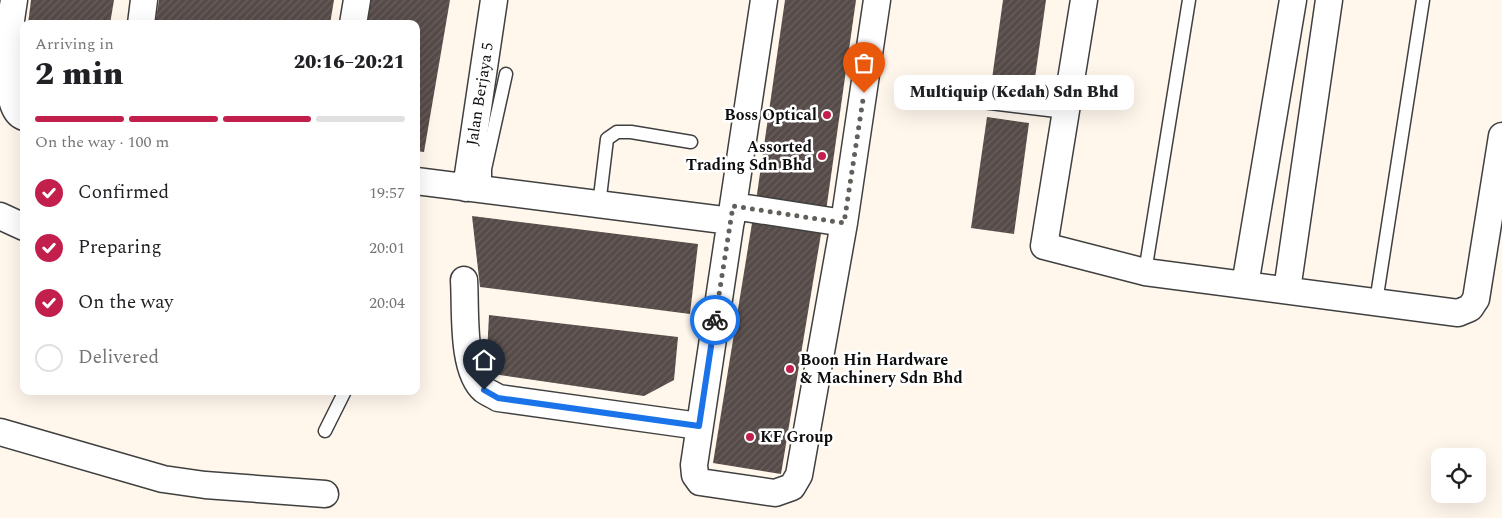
<!DOCTYPE html>
<meta charset="utf-8">
<style>
:root{--surface:#fff;--page:#f2f2f2;--text:#202124;--muted:#757577;--line:#e0e0e0;--accent:#c21f4c}
body{margin:0;font-family:Spectral,serif;background:var(--page);color:var(--text);height:100vh;display:flex;flex-direction:column;font-size:19px;white-space:nowrap}
*{box-sizing:border-box;margin:0}
p{font-size:16px;color:var(--muted)}
.icon{flex:none;width:28px;height:28px;fill:none;stroke:currentColor;stroke-width:2;stroke-linecap:round;stroke-linejoin:round}
.map{position:relative;flex:1;overflow:hidden}
.side{position:absolute;left:20px;top:20px;width:400px;height:375px;display:flex;flex-direction:column;background:var(--surface);border-radius:10px;box-shadow:0 5px 20px #0002}
.side>*{flex:none}
.controls{position:absolute;left:1431px;top:448px;display:grid;gap:10px}
.controls a{display:grid;place-items:center;width:55px;height:55px;border-radius:10px;background:var(--surface);box-shadow:0 5px 20px #0002;font-size:25px}
.pin{position:absolute;display:grid;place-items:center;width:42px;height:42px;color:#fff;margin:-51px -21px;border-radius:50% 50% 50% 0;rotate:-45deg;box-shadow:0 0 5px #0007}
.pin .icon{rotate:45deg}
.courier{position:absolute;display:grid;place-items:center;width:50px;height:50px;margin:-25px;border:4px solid #1a73e8;border-radius:50%;background:#fff;color:#222;box-shadow:0 1px 6px #0007}
.bubble{position:absolute;height:35px;border-radius:10px;background:var(--surface);box-shadow:0 5px 20px #0002;font-size:16px;font-weight:800;line-height:35px;text-align:center}
.headline em{font-style:normal;font-weight:800}
.headline div{display:flex;flex-direction:column-reverse}
.headline{display:flex;align-items:center;justify-content:space-between;height:85px;padding:0 15px}
h1{font-size:32px;font-weight:800;line-height:38px}
.bar{display:grid;grid-template-columns:repeat(4,1fr);gap:8px 5px;align-content:center;height:60px;padding:0 15px}
.bar i{height:6px;border-radius:4px;background:var(--line)}
.bar .current{background:var(--accent)}
.bar p{grid-column:span 4}
ol{padding:0 15px;list-style:none}
li{display:flex;align-items:center;gap:15px;height:55px}
li p{margin-inline-start:auto}
li .icon{padding:5px;border-radius:50%;background:var(--accent);color:#fff;stroke-width:4}
li:last-child{color:var(--muted)}
li i{width:28px;height:28px;border:2px solid var(--line);border-radius:50%}
.map>svg:first-child{display:block}
.building{fill:url(#building-hatch)}
.lines{fill:none;stroke-linecap:round;stroke-linejoin:round}
.service-casing{stroke:#404040;stroke-width:15}
.minor-casing{stroke:#404040;stroke-width:29}
.service{stroke:#fff;stroke-width:12}
.minor{stroke:#fff;stroke-width:26}
.done{stroke:#625f5b;stroke-width:5;stroke-dasharray:0 9}
.route{stroke:#1a73e8;stroke-width:6}
.poi-dot{fill:#c21f4c;stroke:#fff;stroke-width:2}
.labels{text-anchor:middle;dominant-baseline:central;stroke-width:5;stroke-linejoin:round;paint-order:stroke}
.street-label{font-size:16px;fill:#0d0d0d;stroke:#fff}
.poi-label{font-size:16px;font-weight:bold;fill:#0d0d0d;stroke:#fff;text-anchor:end}
</style>
<div class="map">
<svg width="1502" height="518" viewBox="0 0 1502 518">
<defs>
<pattern id="building-hatch" width="6" height="6" patternUnits="userSpaceOnUse" patternTransform="scale(1.25)"><rect width="6" height="6" fill="#564b48"/><path d="M-1 1l2-2M0 6l6-6M5 7l2-2" fill="none" stroke="#69605e"/></pattern>
</defs>
<rect width="100%" height="100%" fill="#fff7ec"/>
<path class="building" d="M31,0h83l-4,24h-82z
M159,0h175l-4,24h-175z
M371,0h79l-26,152 -8,-1v-127h-49z
M785,0h71l-30,211 -70,-10z
M1003,0h43l-14,99 -42,-6z
M987,117l42,6 -15,111 -43,-6z
M472,216l226,28 -8,70 -210,-27z
M753,217l69,11 -41,246 -68,-11z
M489,315l189,22 -4,43 -30,16 -158,-23z"/>
<g class="lines">
<g class="service-casing">
<path id="service" d="M982,102l83,10
M485,190v-21l21,-95
M599,205l8,-66 10,-7h14l60,10
M1145,272l44,-272
M1376,302l47,-302
M325,431l20,-40"/>
</g>
<g class="minor-casing">
<path id="minor" d="M14,0c-4,23 -14,110 10,117
M764,0l-70,465 1,10 5,7 75,11 17,-6 7,-12 45,-252 33,-223
M1084,0l-40,246 101,26 313,41 12,-5 6,-9 26,-163
M141,24l3,-24
M353,24l4,-24
M416,181l315,40
M466,188l28,-188
M733,206l111,17
M0,216l24,11
M464,280c2,29 -3,90 20,110 4,3 10,5 14,8l201,28
M1245,285l48,-285
M1287,290l42,-290
M0,432l163,47 42,6 120,9"/>
</g>
<use href="#service" class="service"/>
<use href="#minor" class="minor"/>
</g>
<g class="lines">
<path class="done" d="M715,320l18,-114 111,17 20,-130"/>
<path class="route" d="M484,390l14,8 201,28 16,-106"/>
</g>
<g class="poi-dot">
<circle cx="827" cy="115" r="5"/>
<circle cx="822" cy="156" r="5"/>
<circle cx="790" cy="369" r="5"/>
<circle cx="750" cy="437" r="5"/>
</g>
<g class="labels">
<g class="street-label">
<text transform="translate(480 94) rotate(-81)">Jalan Berjaya 5</text>
</g>
<g class="poi-label">
<text x="817" y="115">Boss Optical</text>
<text x="812" y="147">Assorted<tspan x="812" dy="18">Trading Sdn Bhd</tspan></text>
<text x="800" y="360" text-anchor="start">Boon Hin Hardware<tspan x="800" dy="18">&amp; Machinery Sdn Bhd</tspan></text>
<text x="760" y="437" text-anchor="start">KF Group</text>
</g>
</g>
</svg>
<div class="controls">
<a><svg class="icon" aria-label="locate" viewBox="0 0 24 24"><circle cx="12" cy="12" r="6"/><path d="M12 2v4M12 18v4M2 12h4M18 12h4"/></svg></a>
</div>
<div class="pin" style="left:864px;top:93px;background:#ea580c"><svg class="icon" aria-label="bag" viewBox="0 0 24 24"><path d="M5 8h14l-1 12H6zM9 8a3 3 0 0 1 6 0"/></svg></div>
<div class="pin" style="left:484px;top:390px;background:#1f2937"><svg class="icon" aria-label="home" viewBox="0 0 24 24"><path d="M3 11l9-7 9 7M6 9v11h12V9"/></svg></div>
<div class="courier" style="left:715px;top:320px"><svg class="icon" aria-label="bike" viewBox="0 0 24 24"><circle cx="6" cy="16" r="4"/><circle cx="18" cy="16" r="4"/><path d="M6 16l4-8h5l3 8M10 8l3 8H6M13 5h3"/></svg></div>
<div class="bubble" style="left:894px;top:75px;width:240px">Multiquip (Kedah) Sdn Bhd</div>
<section class="side">
<div class="headline"><div><h1>2 min</h1><p>Arriving in</p></div><em>20:16–20:21</em></div>
<div class="bar"><i class="current"></i><i class="current"></i><i class="current"></i><i></i><p>On the way · 100 m</p></div>
<ol>
<li><svg class="icon" aria-label="check" viewBox="0 0 24 24"><path d="M5 12l5 5 9-10"/></svg>Confirmed<p>19:57</p></li>
<li><svg class="icon" aria-label="check" viewBox="0 0 24 24"><path d="M5 12l5 5 9-10"/></svg>Preparing<p>20:01</p></li>
<li><svg class="icon" aria-label="check" viewBox="0 0 24 24"><path d="M5 12l5 5 9-10"/></svg>On the way<p>20:04</p></li>
<li><i></i>Delivered</li>
</ol>
</section>
</div>
